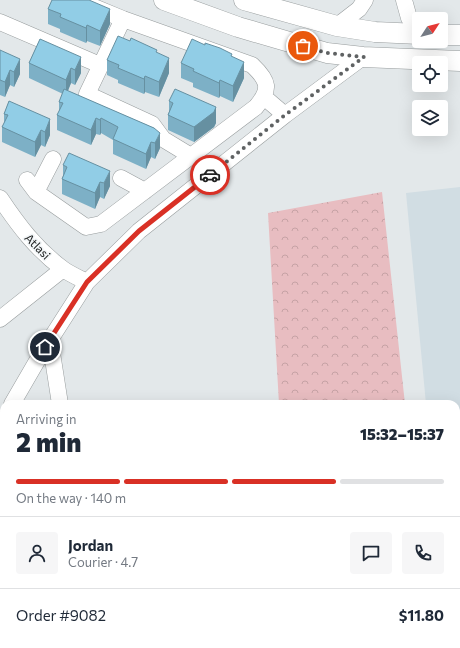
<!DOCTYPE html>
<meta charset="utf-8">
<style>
:root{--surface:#fff;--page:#f6f6f7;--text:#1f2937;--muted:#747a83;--line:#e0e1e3;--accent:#d93025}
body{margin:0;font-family:Commissioner,sans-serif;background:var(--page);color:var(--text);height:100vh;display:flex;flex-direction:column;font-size:15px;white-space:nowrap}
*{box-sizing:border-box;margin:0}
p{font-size:13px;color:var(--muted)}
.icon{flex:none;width:22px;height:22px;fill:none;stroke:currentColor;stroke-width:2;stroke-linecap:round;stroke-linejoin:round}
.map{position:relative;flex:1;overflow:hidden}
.sheet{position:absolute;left:0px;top:400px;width:460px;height:248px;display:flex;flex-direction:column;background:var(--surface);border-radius:12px 12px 0 0;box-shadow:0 4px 16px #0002}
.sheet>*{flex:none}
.needle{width:26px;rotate:54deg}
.buttons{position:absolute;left:412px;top:12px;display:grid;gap:8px}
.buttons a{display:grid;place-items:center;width:36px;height:36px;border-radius:4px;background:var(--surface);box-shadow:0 4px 16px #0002;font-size:20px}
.pin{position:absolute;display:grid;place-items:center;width:34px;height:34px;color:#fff;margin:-17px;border:2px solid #fff;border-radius:50%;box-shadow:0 1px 4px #0007}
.courier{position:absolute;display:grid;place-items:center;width:40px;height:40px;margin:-20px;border:3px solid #d93025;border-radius:50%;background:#fff;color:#222;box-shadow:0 1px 5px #0007}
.head em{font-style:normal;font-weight:800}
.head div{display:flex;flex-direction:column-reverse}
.head{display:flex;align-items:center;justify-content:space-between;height:68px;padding:0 16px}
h1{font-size:26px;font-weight:800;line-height:30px}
.bar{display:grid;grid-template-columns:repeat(4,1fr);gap:6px 4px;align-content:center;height:48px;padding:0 16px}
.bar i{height:5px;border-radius:3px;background:var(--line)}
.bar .current{background:var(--accent)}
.bar p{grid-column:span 4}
.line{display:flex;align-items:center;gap:10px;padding:0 16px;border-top:1px solid var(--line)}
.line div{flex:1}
.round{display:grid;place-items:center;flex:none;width:42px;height:42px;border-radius:4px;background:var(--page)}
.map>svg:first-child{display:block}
.built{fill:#d1dde3}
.forest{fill:url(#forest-crowns)}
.park{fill:url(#park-tufts)}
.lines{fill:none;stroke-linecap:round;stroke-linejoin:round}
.minor-casing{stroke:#979c9d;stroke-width:17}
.major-casing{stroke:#979c9d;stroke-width:21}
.minor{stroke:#fff;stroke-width:16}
.major{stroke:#fff;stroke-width:20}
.wall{fill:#7db0c6}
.shaded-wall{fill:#6690a1}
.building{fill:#91cde6;stroke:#6690a1}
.done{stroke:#5f6263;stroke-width:4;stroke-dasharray:0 7.2}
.route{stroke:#d93025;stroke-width:5}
.labels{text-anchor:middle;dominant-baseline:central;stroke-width:3;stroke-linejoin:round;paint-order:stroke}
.street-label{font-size:12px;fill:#181a1a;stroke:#f1f5f7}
</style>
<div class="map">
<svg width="460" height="648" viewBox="0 0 460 648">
<defs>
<pattern id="forest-crowns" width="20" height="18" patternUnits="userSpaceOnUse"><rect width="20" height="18" fill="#e8bdc1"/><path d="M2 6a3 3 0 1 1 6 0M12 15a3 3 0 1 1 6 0" fill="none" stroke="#c6a2a5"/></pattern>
<pattern id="park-tufts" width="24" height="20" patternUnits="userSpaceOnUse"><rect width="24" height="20" fill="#e8bdc1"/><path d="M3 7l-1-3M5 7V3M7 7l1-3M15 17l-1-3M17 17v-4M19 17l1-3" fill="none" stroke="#c6a2a5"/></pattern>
</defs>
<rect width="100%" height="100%" fill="#e3e8ea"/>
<path class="built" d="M460,187v461h-10l-1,-4h7v-240h-30l-20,-211z"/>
<path class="forest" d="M382,192l23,212h-126l-11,-191z
M199,644h233l1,4h-233z"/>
<path class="park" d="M4,459v185h72v4h-76v-182z"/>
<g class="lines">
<g class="minor-casing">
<path id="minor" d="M404,0l5,18 10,16
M123,19l-36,75 65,30 11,15 28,17
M0,22l100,43
M337,26l22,-17 6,-9
M264,97l21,18
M121,178l24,13
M27,180l9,12 50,35 15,-3 155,-117c15,-18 13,-26 -4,-42l-129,-46 -46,-19
M36,192l17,-33
M0,198c18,27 36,51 63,71 7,5 16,9 24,13
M0,319l63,-50
M50,340l10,64
M12,404l29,-50 46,-72 52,-51 146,-116 78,-58
M0,426l4,-7
M97,644l1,4"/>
</g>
<g class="major-casing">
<path id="major" d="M164,0l74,27 89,26 36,4 97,4
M244,0l93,26 38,6 44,2
M441,35h19"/>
</g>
<use href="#minor" class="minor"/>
<use href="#major" class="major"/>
</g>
<path class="wall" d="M48,9l62,15 -10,22 -13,-5 -1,2 -26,-11v-3l-12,-5z
M40,39l41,34 -6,12 -4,-2 -3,8 86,37 6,20 -5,11 -4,-2 -5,12 -33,-15v-14l-12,-7 -1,2 -4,-1 -5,11 -34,-15v-15l2,-3v-10l4,-8 -34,-16v-15z
M0,50l20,24 -6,13 -4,-2 -5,12 -5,-2z
M157,53l12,20 -10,24 -14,-5 -1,2 -26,-11v-3l-11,-5v-15z
M232,57l12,21 -11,24 -13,-6 -1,2 -26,-11v-4l-12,-5v-15z
M9,101l41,34 -5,12 -4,-2 -6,12 -33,-15v-15l2,-3v-10z
M169,101l47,22 -2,4 -20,15 -26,-12v-15l1,-3z
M63,165l47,21 -6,13 -4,-2 -5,12 -33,-15v-15l1,-3z"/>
<path class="shaded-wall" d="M110,9v15l-10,22v-15z
M87,25v16l-1,2v-15z
M81,57v16l-6,12v-15z
M169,58v15l-10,24v-15z
M20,59v15l-6,13v-15z
M244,62v16l-11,24v-16z
M71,68v15l-5,12v-15z
M10,70v15l-5,12v-15z
M145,76v16l-1,2v-15z
M220,80v16l-1,2v-15z
M216,107v16l-2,4 -20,15v-15z
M96,118v16l-5,11v-15z
M101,118v15l-1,2v-15z
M50,119v16l-5,12v-15z
M41,130v15l-6,12v-15z
M160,133v15l-5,11v-16z
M151,142v15l-5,12v-15z
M110,171v15l-6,13v-16z
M100,182v15l-5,12v-16z"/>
<path class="building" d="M52,0h37l21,9 -10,22 -13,-6 -1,3 -26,-11 1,-3 -13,-5z
M118,36l12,5 1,-3 26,12 -1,2 13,6 -10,24 -14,-6 -1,3 -26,-11 1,-3 -12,-5z
M40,39l41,18 -6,13 -4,-2 -5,12 -37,-17z
M192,39l13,6v-2l15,5 12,6 -1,2 13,6 -11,24 -13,-6 -1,3 -26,-12 1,-2 -13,-6z
M0,50l20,9 -6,13 -4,-2 -5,12 -5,-2z
M64,89l90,39 6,5 -5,10 -4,-1 -5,12 -33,-15 5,-12 -17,-9 -1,2 -4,-2 -5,12 -34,-15 6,-12 -4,-1z
M175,89l41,18 -2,5 -20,15 -26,-12 5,-12 -4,-2z
M9,101l41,18 -5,13 -4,-2 -6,12 -33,-15 6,-12 -4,-1z
M69,153l41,18 -6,12 -4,-1 -5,11 -33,-14 5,-12 -4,-2z"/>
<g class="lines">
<path class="done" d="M210,175l75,-60 79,-58 -37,-4 -24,-7"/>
<path class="route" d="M45,347l42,-65 52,-51 71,-56"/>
</g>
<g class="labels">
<g class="street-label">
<text transform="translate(38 246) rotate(45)">Atlasi</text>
</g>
</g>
</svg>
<div class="buttons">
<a><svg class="needle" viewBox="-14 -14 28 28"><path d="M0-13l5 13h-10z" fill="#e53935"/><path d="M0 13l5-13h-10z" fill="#747a83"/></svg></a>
<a><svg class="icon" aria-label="locate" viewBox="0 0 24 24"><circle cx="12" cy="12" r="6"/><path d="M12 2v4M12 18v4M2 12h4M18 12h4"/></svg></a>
<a><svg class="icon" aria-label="layers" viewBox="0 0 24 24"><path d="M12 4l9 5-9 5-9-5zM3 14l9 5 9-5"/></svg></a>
</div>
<div class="pin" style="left:303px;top:46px;background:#ea580c"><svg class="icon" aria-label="bag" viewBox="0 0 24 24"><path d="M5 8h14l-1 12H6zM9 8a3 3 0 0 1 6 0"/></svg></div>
<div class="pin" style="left:45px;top:347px;background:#1f2937"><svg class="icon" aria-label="home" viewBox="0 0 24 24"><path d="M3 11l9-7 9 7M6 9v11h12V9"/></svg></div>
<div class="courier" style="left:210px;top:175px"><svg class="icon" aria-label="car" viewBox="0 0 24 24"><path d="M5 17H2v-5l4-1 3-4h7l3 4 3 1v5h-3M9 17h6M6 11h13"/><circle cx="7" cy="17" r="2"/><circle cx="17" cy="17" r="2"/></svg></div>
<section class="sheet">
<div class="head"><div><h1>2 min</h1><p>Arriving in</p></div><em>15:32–15:37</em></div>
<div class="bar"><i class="current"></i><i class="current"></i><i class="current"></i><i></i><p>On the way · 140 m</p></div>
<div class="line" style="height:72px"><a class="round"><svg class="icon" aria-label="person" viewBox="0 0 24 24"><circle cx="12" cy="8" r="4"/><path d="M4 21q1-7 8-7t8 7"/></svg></a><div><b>Jordan</b><p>Courier · 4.7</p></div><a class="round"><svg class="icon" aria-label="chat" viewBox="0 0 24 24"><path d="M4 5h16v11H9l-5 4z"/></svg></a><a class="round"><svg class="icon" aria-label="phone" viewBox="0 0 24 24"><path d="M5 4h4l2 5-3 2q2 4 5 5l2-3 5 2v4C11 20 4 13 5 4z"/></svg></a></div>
<div class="line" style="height:52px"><div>Order #9082</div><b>$11.80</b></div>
</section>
</div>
